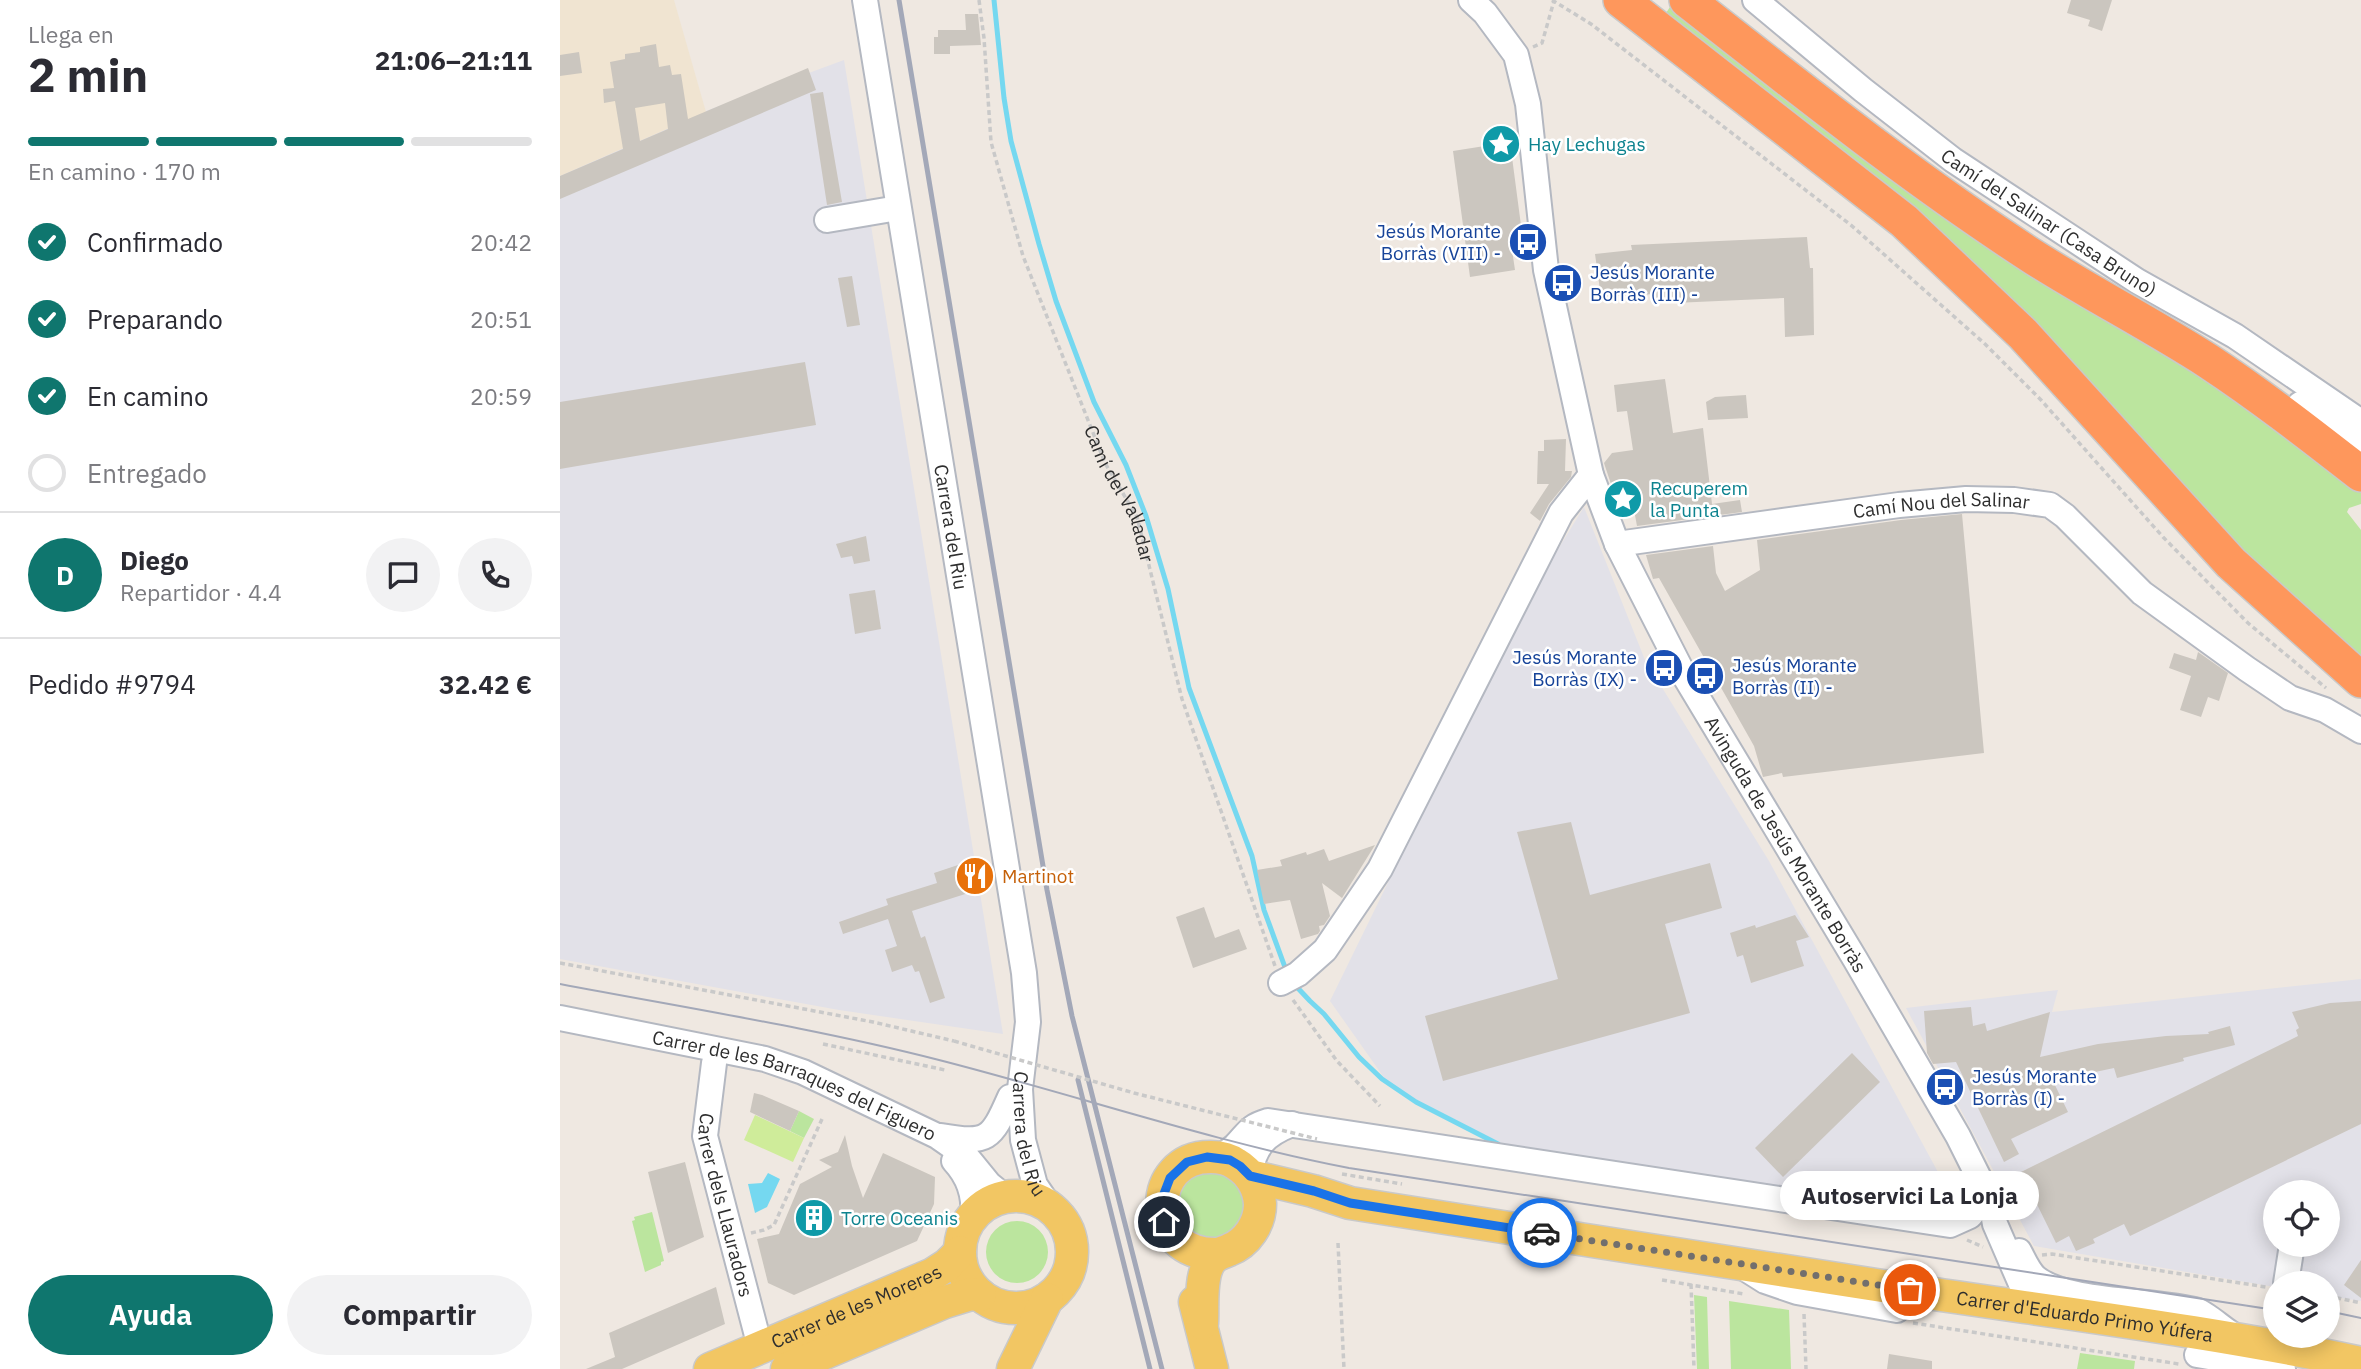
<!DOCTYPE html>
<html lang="es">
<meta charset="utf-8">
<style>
:root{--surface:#fff;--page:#f2f2f3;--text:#2b2b33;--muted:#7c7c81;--line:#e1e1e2;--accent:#0f766e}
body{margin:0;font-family:"IBM Plex Sans",sans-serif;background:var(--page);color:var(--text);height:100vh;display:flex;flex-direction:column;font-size:26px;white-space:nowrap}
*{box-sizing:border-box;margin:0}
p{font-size:23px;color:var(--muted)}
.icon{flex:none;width:38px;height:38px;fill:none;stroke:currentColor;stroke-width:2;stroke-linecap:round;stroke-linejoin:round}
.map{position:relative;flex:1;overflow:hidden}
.drawer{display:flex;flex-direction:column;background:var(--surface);width:560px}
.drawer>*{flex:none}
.buttons{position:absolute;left:1703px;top:1180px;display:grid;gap:14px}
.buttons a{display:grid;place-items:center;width:77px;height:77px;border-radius:50%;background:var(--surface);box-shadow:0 4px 18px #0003;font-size:35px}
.pin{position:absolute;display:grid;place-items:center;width:60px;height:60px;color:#fff;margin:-30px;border:4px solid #fff;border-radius:50%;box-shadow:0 2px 7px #0007}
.courier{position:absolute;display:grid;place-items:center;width:70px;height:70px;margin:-35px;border:5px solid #1a73e8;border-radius:50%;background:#fff;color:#222;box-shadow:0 2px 9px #0007}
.bubble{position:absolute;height:49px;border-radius:24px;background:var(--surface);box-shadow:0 4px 18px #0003;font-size:23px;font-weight:700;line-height:49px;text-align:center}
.headline em{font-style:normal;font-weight:700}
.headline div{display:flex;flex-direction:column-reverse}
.headline{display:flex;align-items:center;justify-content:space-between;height:119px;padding:0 28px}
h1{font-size:46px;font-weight:700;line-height:52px}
.bar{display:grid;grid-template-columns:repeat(4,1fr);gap:10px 7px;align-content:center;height:84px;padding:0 28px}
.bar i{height:9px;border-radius:5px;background:var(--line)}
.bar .on{background:var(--accent)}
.bar p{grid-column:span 4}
.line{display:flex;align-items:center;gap:18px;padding:0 28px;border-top:2px solid var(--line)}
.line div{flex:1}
.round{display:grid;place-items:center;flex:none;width:74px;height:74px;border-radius:37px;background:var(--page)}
ol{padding:0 28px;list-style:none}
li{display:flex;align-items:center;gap:21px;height:77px}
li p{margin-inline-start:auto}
li .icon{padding:7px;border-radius:50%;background:var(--accent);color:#fff;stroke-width:4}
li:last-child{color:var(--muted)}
li i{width:38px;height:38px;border:4px solid var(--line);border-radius:50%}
.primary-button{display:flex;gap:14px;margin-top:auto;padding:14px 28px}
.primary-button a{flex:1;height:80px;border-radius:42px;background:var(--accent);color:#fff;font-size:28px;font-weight:700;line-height:80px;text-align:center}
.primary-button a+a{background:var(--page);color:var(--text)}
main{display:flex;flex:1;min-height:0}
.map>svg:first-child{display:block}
.industrial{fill:#e2e1e8;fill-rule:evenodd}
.education{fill:#f0e4d1}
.green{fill:#bbe59e}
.pitch{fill:#cfec9a}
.water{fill:#75d8f0}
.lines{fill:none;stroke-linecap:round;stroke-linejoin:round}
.stream{stroke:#75d8f0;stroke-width:5}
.building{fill:#cbc6bf;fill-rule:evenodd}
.minor-casing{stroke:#b4b8c1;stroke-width:28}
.major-casing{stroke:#c9c9c9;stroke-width:35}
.highway-casing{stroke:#c9c9c9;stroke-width:38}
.path{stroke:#c9c9c9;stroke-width:3.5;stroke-dasharray:5 3.5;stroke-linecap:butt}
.minor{stroke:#fff;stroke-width:24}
.major{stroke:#f2c663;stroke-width:32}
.highway{stroke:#fe975c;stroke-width:35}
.tram{stroke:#a3a8b8;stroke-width:2}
.rail{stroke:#a3a8b8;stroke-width:5}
.path-bridge{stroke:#c9c9c9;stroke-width:3.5;stroke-dasharray:5 3.5;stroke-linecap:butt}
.done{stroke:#726f6d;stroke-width:7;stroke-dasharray:0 12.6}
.route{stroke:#1a73e8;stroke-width:9}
.labels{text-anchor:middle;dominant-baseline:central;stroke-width:5;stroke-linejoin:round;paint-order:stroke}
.culture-label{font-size:19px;fill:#0d838f;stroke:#fff;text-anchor:start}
.street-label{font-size:19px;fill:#2e2e2e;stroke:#fff}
.transit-label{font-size:19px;fill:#164399;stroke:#fff;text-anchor:start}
.food-label{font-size:19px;fill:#c56008;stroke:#fff;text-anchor:start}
</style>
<main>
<section class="drawer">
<div class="headline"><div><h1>2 min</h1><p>Llega en</p></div><em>21:06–21:11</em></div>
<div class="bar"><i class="on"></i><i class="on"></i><i class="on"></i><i></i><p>En camino · 170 m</p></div>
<ol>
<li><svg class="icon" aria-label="check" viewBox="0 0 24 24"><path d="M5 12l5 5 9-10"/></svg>Confirmado<p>20:42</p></li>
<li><svg class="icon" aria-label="check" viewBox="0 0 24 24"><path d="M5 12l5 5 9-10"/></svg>Preparando<p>20:51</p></li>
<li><svg class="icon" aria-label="check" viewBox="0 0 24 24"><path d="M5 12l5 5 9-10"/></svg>En camino<p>20:59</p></li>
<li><i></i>Entregado</li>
</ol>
<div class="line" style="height:126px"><b class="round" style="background:var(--accent);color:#fff">D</b><div><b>Diego</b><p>Repartidor · 4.4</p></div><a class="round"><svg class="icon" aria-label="chat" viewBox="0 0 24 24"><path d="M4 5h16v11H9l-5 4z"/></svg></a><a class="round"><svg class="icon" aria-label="phone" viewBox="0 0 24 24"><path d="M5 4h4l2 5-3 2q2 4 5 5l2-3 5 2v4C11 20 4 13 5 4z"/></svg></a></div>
<div class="line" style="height:91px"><div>Pedido #9794</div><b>32.42 €</b></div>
<div class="primary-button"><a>Ayuda</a><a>Compartir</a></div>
</section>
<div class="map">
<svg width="1801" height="1369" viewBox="0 0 1801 1369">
<rect width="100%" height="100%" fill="#efe8e1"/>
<path class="industrial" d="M284,60l159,974 -164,-24 -279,-51v-783l146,-65z
M1024,507l61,153 124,201 182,335 -20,15 -428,-67 -113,-58 -60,-85 195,-398z
M1801,979v322l-33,-5v-13h-53v4l-241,-41 -128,-238 152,-18 -6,22zM1715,1192h53v52h-53z"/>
<path class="education" d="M0,0h114l32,112 -146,64z"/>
<path class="green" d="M1110,7h5l557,383 129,96v18l-12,4 -2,4 14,18v130l-694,-642 -1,-5z
M239,1111l15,8 -10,19 -14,-7z
M617 1206a34 34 0 1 1 68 0a34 34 0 1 1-68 0Z
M92,1212l12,49 -3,1v3l-16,7 -13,-51 3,-1 -1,-3z
M426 1252a31 31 0 1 1 62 0a31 31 0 1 1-62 0Z
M1134,1295l13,2 2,72h-12z
M1169,1301l60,9 2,59h-60z
M1520,1353l55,8 -1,8h-57z"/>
<path class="pitch" d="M195,1115l49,23 -11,24 -49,-22z"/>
<path class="water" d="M208,1173l12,6 -13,28 -12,6 -7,-29 14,-1z"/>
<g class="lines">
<path class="stream" d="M434,0l10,98 7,43 28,103 17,57 38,101 32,63 20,51 22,73 21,99 63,168 12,54 22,60
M734,984l16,17 14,13 35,43 23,22 34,23 82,42"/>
</g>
<path class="building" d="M1511,0h41l-10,31 -14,-5 2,-6 -23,-7z
M405,14h13l3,31 -31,1v8h-16v-17h4v-7h28z
M96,44l3,23 11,-2 2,10 9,-1 7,45 120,-51 8,22 -256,109v-23l63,-27 -8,-48 -11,2 -1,-14 11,-1 -4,-26 15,-3v-5l15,-2v-5zM105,103l3,26 -28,12 -5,-33z
M19,52l3,21 -22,3v-21z
M263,92l19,110 -15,3 -17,-111z
M950,142l12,91 -12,3 5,34 -45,7 -17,-126z
M1247,237l3,31h3l1,67 -29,2 -1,-39 -110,5 -1,-5h-17v-4l-55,3 -6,-43 37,-4 -1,-5z
M292,276l8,49 -13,2 -9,-49z
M245,362l11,63 -256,44v-67z
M1105,379l8,54 30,-5 9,76 28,-4 2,12 -105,14 -5,-27 -15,3 -13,-39 8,-10 21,-3 -6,-39 -10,1 -3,-27z
M1186,395l2,23 -40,2 -2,-18 9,-5z
M1006,439l-1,32h7l-1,6 -22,27 -9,17 -10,-8 19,-29h-12l1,-33h6v-11z
M1402,514l22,239 -201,24 -1,-4 -19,4 -9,-31 -95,-168 -6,1 -7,-24 67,-9 3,27 9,18 35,-21 -3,-30 144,-20z
M306,536l4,25 -16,3 -2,-8 -11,2 -5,-14z
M315,590l6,39 -26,5 -6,-40z
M1638,652l30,21 -9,28 -11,-4 -7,20 -21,-7 11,-34 -22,-8 5,-15 22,7z
M1011,822l19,73 120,-32 12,45 -57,16 25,89 -247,68 -18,-65 133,-37 -41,-147z
M815,845l-33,53 -20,-15 8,33 -6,9 -5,1 1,5 -2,3 -17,5 -11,-39 -26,4 -7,-34 25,-4 -2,-6 26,-8 1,3 17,-6 5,12z
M419,858l5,30 -72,23 9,27 4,-2 20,62 -15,5 -11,-32 -4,1 -3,-7 -20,7 -7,-22 12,-4 -9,-27 -45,15 -4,-12 49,-17 -2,-6 51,-16 -3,-10z
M644,907l11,31 24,-9 8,20 -54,19 -17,-51z
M1235,915l14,22 -13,4 8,25 -53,17 -8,-28 -6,2 -7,-24 25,-8 1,3z
M1801,1001v123l-231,112 -6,-12 -31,15 2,4 -19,8 -7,-15 -13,7 -35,-71 277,-136 -2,-6 3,-2 -7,-16 38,-9z
M1411,1007l2,19 12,-3 2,8 63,-19 -10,45 58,-13 68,-8 43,-2 -1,-2 22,-6 5,19 -52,13 1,3 -67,17 -3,-10 -61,13 15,31 -57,27 8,15 -15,8 -48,-100 -23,2 -6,-11 -3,-42z
M1292,1053l28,29 -97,95 -28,-29z
M194,1093l8,2 37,16 -9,20 -40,-19z
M285,1135l7,31 11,32 20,-45 52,24 -1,27 -17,37 -123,54 -26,-12 -11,-44 22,-5 21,-50 32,-17 -13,-7 19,-8z
M125,1162l19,75 -36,16 -20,-81z
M1801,1260v38l-17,-13z
M156,1287l9,37 -103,45h-36l29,-12 -6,-24z
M1329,1354l43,7v8h-45z"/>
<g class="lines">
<g class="minor-casing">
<g id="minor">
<path id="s2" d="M305,0l159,973 4,49 -8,67 3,51 12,45 15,22"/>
<path id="s3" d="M911,0l14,13 31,42 12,49 18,166 45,205 26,69 67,131 171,284 103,177 33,66 4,22 26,60 7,13 12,11"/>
<path id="s4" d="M1195,0l108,90 90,70 184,121 98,55 126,86"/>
<path d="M267,220l71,-12"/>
<path d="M1740,404l61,43"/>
<path id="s5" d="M1057,544l282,-39 67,-6 48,1 36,5 15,11 77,77 105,76 43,29 35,12 36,21"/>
<path d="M721,983l17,-9 27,-24 55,-81 181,-356 30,-38"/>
<path id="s6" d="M0,1018l205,41 38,13 134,64 30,21 22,27 16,13"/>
<path id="s7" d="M154,1063l-9,73 55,211"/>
<path d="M381,1136c47,8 50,4 69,-39"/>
<path d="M660,1157c5,-3 10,-7 15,-11 13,-13 13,-19 33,-25l682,104 20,-9 18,-21"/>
<path d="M394,1161c14,15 21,34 19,55"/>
<path d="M689,1175c6,-29 15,-40 43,-51"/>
<path d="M1459,1251c5,9 9,20 17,27 33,26 121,21 162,33 9,3 28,21 40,27"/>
<path d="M1186,1269l19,12 32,11 100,18"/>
<path d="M1726,1283l5,-32"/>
<path d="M1637,1355l86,14"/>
</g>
</g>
<g class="major-casing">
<g id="major">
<path id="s8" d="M690,1176l63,15 37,12c186,29 372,59 558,87 152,23 303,41 453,73"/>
<circle cx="456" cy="1252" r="56"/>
<path d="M635,1302l17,67"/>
<path d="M642,1323c1,-17 -2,-42 6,-58 5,-10 12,-11 21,-15 18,-7 31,-26 31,-46 -1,-16 -10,-32 -24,-40 -7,-5 -16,-7 -25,-7 -66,-1 -66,99 6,97"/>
<path id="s9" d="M150,1369l223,-95 14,-9 13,-13"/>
<path d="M227,1369l158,-67 26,-8 9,1"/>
<path d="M453,1369l34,-70"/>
</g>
</g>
<g class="highway-casing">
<path id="highway" d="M1061,0l283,221 119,113 208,229 130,117
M1127,0c114,89 227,180 348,258 57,36 117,67 173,103 53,35 103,74 153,113"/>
</g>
<g class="path">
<path id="s1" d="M419,0l5,38 7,104 32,114 82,207 32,54 45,182 93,267"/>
<path d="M992,0l39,24 261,202 133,118 56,56 122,137 85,86 78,65"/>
<path d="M973,47l9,-4 12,-42"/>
<path d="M0,963l313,59 81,19"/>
<path d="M733,1000l44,61 43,45"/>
<path d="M263,1044l122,26"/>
<path d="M782,1174l60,10"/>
<path d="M191,1233l13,-3 10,-5 48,-106"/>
<path d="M1407,1240l16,7"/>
<path d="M778,1243l6,126"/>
<path d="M1482,1255l10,-1 214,33"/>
<path d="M1102,1280l82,14"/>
<path d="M1131,1284l3,85"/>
<path d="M1768,1296l33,7"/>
<path d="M1244,1314l2,55"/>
<path d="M1353,1323l266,41"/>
</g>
<use href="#minor" class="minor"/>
<use href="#major" class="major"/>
<use href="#highway" class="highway"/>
<path class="tram" d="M0,984c126,24 254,44 379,76 137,35 271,81 410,108l926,142
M1768,1311l33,7"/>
<path class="rail" d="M339,0l148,890 25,126 90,353
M518,1080l72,289"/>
<path class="path-bridge" d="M394,1041l180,52 183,46"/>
</g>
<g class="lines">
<path class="done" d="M982,1233l368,57"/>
<path class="route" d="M604,1222l-2,-23 8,-21 17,-16 20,-5 23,3 10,6 10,10 64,15 36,12 192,30"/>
</g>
<defs>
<g id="sight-disc" transform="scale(2.0125)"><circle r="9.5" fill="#0f9aa8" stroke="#fff"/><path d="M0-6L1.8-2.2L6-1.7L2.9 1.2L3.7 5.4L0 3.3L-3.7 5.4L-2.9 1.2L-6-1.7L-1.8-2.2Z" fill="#fff"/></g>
<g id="bus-disc" transform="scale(2.0125)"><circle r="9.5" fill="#1a4fb4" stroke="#fff"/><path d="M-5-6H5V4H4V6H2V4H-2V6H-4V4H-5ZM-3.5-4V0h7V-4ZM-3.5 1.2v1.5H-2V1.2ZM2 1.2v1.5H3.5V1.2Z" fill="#fff"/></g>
<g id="restaurant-disc" transform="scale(2.0125)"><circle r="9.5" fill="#e8710a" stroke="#fff"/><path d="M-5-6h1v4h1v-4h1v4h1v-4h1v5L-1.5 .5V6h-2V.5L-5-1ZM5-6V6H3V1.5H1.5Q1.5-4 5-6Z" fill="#fff"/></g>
<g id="building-disc" transform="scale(2.0125)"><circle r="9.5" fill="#0f9aa8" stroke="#fff"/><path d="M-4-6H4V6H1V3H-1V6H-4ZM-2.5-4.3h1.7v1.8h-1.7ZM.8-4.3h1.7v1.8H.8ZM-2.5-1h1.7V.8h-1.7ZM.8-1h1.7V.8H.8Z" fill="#fff"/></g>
</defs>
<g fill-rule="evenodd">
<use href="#sight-disc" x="941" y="144"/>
<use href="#bus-disc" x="968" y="242"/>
<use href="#bus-disc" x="1003" y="283"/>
<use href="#sight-disc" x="1063" y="499"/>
<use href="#bus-disc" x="1104" y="668"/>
<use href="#bus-disc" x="1145" y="676"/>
<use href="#restaurant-disc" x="415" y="876"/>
<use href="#bus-disc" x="1385" y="1087"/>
<use href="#building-disc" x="254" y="1218"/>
</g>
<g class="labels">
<g class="culture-label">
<text x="968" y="144">Hay Lechugas</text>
<text x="1090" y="488">Recuperem<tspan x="1090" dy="22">la Punta</tspan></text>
<text x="281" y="1218">Torre Oceanis</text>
</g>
<g class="street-label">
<text stroke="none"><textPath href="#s4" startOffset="369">Camí del Salinar (Casa Bruno)</textPath></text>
<text stroke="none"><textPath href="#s1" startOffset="518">Camí del Valladar</textPath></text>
<text stroke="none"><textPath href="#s5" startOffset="327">Camí Nou del Salinar</textPath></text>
<text stroke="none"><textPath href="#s2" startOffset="534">Carrera del Riu</textPath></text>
<text stroke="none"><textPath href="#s3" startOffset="917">Avinguda de Jesús Morante Borràs</textPath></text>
<text stroke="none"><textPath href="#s6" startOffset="245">Carrer de les Barraques del Figuero</textPath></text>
<text stroke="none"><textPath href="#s2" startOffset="1148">Carrera del Riu</textPath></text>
<text stroke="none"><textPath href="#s7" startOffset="145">Carrer dels Llauradors</textPath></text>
<text stroke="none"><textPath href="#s9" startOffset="159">Carrer de les Moreres</textPath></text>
<text stroke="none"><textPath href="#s8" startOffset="847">Carrer d'Eduardo Primo Yúfera</textPath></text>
</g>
<g class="transit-label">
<text x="941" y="231" text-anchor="end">Jesús Morante<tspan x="941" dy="22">Borràs (VIII) -</tspan></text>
<text x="1030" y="272">Jesús Morante<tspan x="1030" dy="22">Borràs (III) -</tspan></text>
<text x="1077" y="657" text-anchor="end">Jesús Morante<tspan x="1077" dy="22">Borràs (IX) -</tspan></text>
<text x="1172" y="665">Jesús Morante<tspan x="1172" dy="22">Borràs (II) -</tspan></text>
<text x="1412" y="1076">Jesús Morante<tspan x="1412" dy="22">Borràs (I) -</tspan></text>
</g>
<g class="food-label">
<text x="442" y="876">Martinot</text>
</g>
</g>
</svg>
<div class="buttons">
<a><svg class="icon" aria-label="locate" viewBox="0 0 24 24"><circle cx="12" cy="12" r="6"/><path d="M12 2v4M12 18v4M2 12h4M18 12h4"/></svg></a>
<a><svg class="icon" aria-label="layers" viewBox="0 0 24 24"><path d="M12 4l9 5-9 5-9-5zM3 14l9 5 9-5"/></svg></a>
</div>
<div class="pin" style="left:1350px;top:1290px;background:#ea580c"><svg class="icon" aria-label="bag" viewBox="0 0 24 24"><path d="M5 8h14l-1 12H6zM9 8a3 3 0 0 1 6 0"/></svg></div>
<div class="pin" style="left:604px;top:1222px;background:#1f2937"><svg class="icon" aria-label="home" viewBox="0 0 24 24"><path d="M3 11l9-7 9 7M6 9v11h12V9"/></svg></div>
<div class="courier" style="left:982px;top:1233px"><svg class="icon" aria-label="car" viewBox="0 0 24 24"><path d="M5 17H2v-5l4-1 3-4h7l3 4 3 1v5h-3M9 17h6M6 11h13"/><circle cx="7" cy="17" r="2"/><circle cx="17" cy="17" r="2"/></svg></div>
<div class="bubble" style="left:1220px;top:1171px;width:259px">Autoservici La Lonja</div>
</div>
</main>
